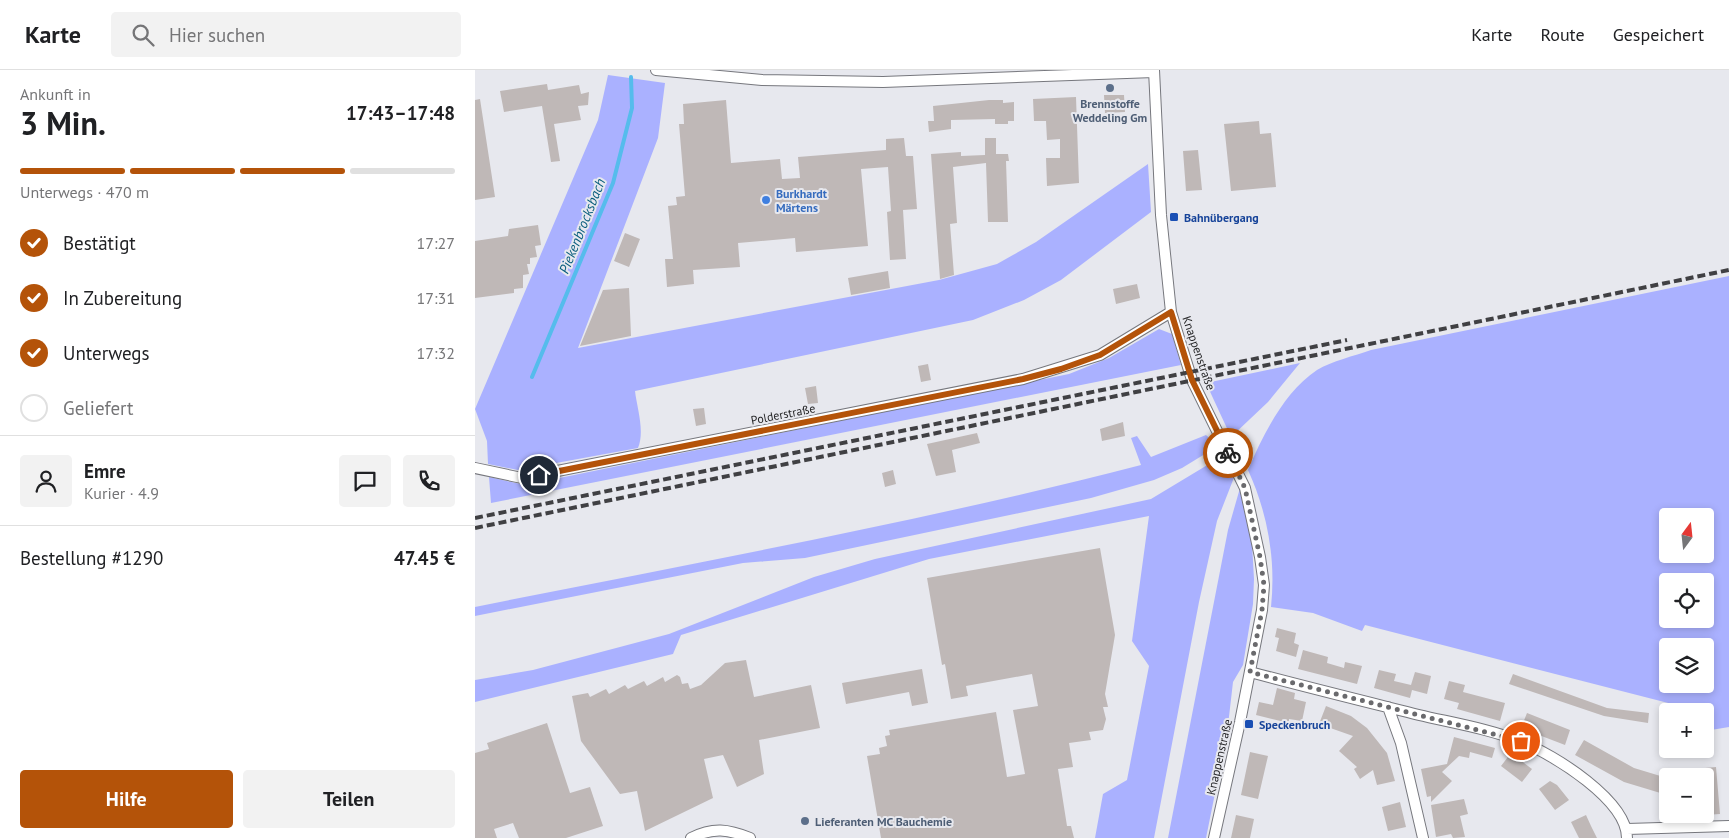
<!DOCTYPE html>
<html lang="de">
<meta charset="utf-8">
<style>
:root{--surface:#fff;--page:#f2f2f2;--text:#202124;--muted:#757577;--line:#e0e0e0;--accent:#b45309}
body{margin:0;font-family:"PT Sans",sans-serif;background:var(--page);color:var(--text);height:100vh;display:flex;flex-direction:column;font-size:19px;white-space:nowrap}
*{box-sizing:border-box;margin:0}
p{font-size:16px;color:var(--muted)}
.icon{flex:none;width:28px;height:28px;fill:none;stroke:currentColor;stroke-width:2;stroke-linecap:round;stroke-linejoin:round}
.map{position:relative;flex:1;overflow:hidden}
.drawer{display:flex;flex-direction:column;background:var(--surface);width:475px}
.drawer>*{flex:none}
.needle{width:32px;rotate:15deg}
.tools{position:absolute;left:1184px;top:438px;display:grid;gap:10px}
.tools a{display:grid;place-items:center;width:55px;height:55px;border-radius:5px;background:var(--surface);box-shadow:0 2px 8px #0003;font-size:25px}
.pin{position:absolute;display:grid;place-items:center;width:42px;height:42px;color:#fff;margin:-21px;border:2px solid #fff;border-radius:50%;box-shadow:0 1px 5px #0007}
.courier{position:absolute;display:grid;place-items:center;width:50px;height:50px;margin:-25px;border:4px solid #b45309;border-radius:50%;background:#fff;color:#222;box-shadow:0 1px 6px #0007}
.headline em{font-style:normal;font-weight:700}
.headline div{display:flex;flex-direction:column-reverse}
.headline{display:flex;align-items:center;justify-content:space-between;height:85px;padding:0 20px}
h1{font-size:32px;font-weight:700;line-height:38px}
.bar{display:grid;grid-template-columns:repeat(4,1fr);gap:8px 5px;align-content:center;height:60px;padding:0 20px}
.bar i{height:6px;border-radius:4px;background:var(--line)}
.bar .current{background:var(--accent)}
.bar p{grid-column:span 4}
.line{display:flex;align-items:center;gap:12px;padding:0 20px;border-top:1px solid var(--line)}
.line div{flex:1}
.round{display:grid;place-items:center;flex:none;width:52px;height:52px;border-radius:5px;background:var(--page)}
ol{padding:0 20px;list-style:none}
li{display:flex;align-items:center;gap:15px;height:55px}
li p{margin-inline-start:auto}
li .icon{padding:5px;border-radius:50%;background:var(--accent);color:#fff;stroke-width:4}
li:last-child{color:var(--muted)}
li i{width:28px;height:28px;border:2px solid var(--line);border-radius:50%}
.cta{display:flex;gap:10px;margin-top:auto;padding:10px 20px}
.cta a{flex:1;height:58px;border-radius:5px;background:var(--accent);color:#fff;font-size:20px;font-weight:700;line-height:58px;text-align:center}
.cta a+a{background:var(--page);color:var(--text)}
header{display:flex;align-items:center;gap:30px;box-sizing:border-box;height:70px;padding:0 25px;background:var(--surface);border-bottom:1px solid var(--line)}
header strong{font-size:24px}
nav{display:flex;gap:28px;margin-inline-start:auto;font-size:18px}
.search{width:350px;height:45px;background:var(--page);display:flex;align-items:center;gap:12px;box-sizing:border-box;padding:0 18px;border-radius:5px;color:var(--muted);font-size:19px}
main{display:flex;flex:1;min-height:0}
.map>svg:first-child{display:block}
.green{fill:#aab1ff;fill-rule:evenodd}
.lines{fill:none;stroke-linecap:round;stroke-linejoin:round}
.stream{stroke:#55bcec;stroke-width:4}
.building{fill:#bfb8b7}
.street-casing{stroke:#76777d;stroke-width:12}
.street{stroke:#fff;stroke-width:10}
.rail{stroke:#404043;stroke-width:4;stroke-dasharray:8 4;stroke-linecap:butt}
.done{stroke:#6a6a6d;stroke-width:5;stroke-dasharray:0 9}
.route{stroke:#b45309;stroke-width:6}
.service-dot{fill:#5c6f8a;stroke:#e7e8ee;stroke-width:2}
.shop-dot{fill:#3f7fe0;stroke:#e7e8ee;stroke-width:2}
.transit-dot{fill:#1a4fb4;stroke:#e7e8ee;stroke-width:2}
.labels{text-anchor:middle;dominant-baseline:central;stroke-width:4;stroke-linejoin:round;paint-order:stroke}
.service-label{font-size:12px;font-weight:bold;fill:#4e5e75;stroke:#e7e8ee}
.shop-label{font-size:12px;font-weight:bold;fill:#366cbe;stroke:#e7e8ee;text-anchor:start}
.transit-label{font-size:12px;font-weight:bold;fill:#164399;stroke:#e7e8ee;text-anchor:start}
.street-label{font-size:12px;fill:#262628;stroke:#e7e8ee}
.water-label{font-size:14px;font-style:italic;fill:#075c7c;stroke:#e7e8ee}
</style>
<header>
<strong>Karte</strong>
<div class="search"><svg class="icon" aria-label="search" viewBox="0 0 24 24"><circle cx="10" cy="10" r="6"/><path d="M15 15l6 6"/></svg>Hier suchen</div>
<nav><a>Karte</a><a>Route</a><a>Gespeichert</a></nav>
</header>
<main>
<section class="drawer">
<div class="headline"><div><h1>3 Min.</h1><p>Ankunft in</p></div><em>17:43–17:48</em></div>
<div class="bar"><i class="current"></i><i class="current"></i><i class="current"></i><i></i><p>Unterwegs · 470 m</p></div>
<ol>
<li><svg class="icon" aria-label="check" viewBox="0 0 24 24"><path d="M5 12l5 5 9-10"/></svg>Bestätigt<p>17:27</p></li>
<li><svg class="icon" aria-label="check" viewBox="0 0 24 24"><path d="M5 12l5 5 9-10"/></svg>In Zubereitung<p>17:31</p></li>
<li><svg class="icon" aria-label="check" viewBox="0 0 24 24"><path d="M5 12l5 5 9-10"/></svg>Unterwegs<p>17:32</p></li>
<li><i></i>Geliefert</li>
</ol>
<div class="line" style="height:90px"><a class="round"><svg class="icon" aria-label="person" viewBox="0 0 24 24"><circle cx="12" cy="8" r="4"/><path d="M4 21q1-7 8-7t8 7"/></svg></a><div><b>Emre</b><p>Kurier · 4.9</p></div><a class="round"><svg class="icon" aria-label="chat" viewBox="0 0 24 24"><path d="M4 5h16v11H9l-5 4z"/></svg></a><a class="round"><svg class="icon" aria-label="phone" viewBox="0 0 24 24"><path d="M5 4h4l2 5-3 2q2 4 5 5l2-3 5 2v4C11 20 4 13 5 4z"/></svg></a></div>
<div class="line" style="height:65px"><div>Bestellung #1290</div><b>47.45 €</b></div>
<div class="cta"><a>Hilfe</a><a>Teilen</a></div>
</section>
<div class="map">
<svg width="1254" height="768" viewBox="0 0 1254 768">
<rect width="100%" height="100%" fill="#e7e8ee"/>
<path class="green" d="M133,5l57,8 -7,55 -80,210 361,-68 58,-16 39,-22 112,-78 3,48 -90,68 -37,20 -51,20 -338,71c2,17 10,40 3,57l-120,22 -30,-6 -1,-23 -12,-32 123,-289z
M1254,206v451l-24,4v-20h-17l2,-6h-14l-311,-80 -3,6 -49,-18 -42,-6c5,-47 -3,-93 -23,-137 15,-35 36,-78 69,-100 15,-9 37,-14 54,-20zM1230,446v38h-38v-38zM1230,511v38h-38v-38zM1192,576h38v38h-38z
M684,259l13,5 9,31 -690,138 -2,-26 36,8 544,-111 40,-16z
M825,293l-32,39 -37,35 -25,-54z
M731,365l12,11 -36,22 -28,12 -63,18 -286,60 -62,5 -268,53v-9c223,-45 446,-85 666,-142l-10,-27 6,-2 14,21z
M749,385l11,20 -18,46 -18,81 -45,236h-59l8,-44 24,-14 22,-114 -17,-25 17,-125 -220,43 -248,76 -8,19 -198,48v-22l58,-10 136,-36 145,-57 61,-18 276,-60z
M765,418l12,56 2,35 -1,25 -10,61 -10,17 -6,52 -21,104h-38l60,-308z"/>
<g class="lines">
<path class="stream" d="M57,307l81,-194 19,-75 -1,-31"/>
</g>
<path class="building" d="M72,14l1,6 31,-5 2,9 8,-2 -1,13 -10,1 3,14 -27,4 6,37 -9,1 -9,-56 -38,6 -4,-21z
M629,25h20l1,17 -20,1z
M601,27l3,86 -32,3 -1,-28h14v-19l-13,1 -1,-19h-12l-1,-22z
M5,29l15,98 -20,3v-100z
M251,30l5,63 49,-4 2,20 18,-1 -2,-21 88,-7v-11l18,-1 2,18h7l4,53 -14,1 3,49 -16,1 -3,-48 4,-1 -3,-44 -27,2 7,77 -72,6 -1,-14 -57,5 2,24 -47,3 1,14 -27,3 -2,-28h8l-5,-53 9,-1 -1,-8 9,-1 -6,-72h5l-1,-20z
M514,30h14v3l11,-1v19h-6v3h-13v-5l-44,1v9l-22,3 -1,-11h6l-1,-15z
M784,51l1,13 11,-1 5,54 -45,4 -7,-67z
M510,68h11v16h12l1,7h-3l2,61h-20l-2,-59 -33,4 4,56 -7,1 4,51 -14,4 -9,-125 30,-2v4l24,-1z
M723,80l4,40 -16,1 -3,-40z
M63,155l3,20 -6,1 2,11 -7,1v6h-3l2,10 -6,1v13l-9,1v4l-39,5v-57l33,-5 1,-7z
M150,163l15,6 -11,28 -15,-6z
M413,201l2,17 -39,7 -3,-17z
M662,214l3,14 -24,6 -3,-15z
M154,218l2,48 -51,10 23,-56z
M453,294l3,16 -10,2 -3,-16z
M341,316l2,17 -10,1 -3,-16z
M229,338l2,16 -10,2 -3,-17z
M648,352l2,14 -23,5 -2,-12z
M502,363l3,10 -28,7 4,22 -20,4 -9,-32z
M418,400l3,14 -11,3 -3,-14z
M625,478l15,87 -10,59 3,13h-5l3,12 -3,11 -14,2 2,8 -22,3 4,24 -15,2 9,57h4l3,12h-193l-14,-82 13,-2 -1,-6 8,-2 -2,-10 5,-1 -1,-5 107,-18 11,65 18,-3 -12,-64 25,-4 -6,-32 -66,12 2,10 -17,3 -6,-35 -3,1 -15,-87z
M802,558l19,5 -2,10 5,2 -3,12 -20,-6 3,-13 -4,-1z
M828,580l25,7 -1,6 17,5 1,-6 17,4 -5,18 -59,-15z
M271,590l8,37 57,-12 9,43 -61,12 5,34 -27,13 -14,-32 -19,4 9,39 -68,33 -8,-40 -17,3 -39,-53 -9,-45 16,-3 2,4 16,-8 3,5 16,-9 3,4 16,-8 3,5 16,-9 2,5 12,-7 3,2 2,7 6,-1 2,6 11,-4 24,-22z
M447,599l6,34 -16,3 -3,-14 -63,12 -4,-21z
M904,600l17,4 -2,7 17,4 4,-13 16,4 -4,18 -15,-4 -2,8 -36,-10z
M1038,604l94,34 42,5 -1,10 -44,-7 -95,-32z
M974,611l16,4 -2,7 42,11 -5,18 -43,-12 2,-6 -15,-4z
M802,618l18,5 -1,6 12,3 -4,19 -13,-2v4l-33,-8 3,-13 14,3z
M851,636l25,10 16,12 20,25 8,28 -18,4 -4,-15 -13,9 -6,-10 3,-2 -18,-16 14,-15 -34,-12z
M1052,643l43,17 -5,15 -44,-17z
M72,653l23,70 20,-6 13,39 -37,12h-47l-6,-15 -19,6 3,9h-22v-85l14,-4 -2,-6z
M979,667l41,11 -3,10 -22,-6 -1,6 -10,-2 -17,16 10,9 -21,21v-6l-4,1 -6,-28 26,-5z
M1109,670l50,28 33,10v17l-43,-13 -49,-27z
M775,682l18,4 -10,43 -17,-4z
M1036,683l21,16 -10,13 -21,-16z
M1241,697l4,47 -15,1v-47z
M1075,711l7,4 12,15 -14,10 -16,-21z
M989,729l4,15 -8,2 5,21 -12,1 -2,-4 -15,3 -5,-32z
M925,732l6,25 -18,4 -6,-24z
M761,745l18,4 -4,19h-19z
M1111,745l5,11 6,12h-18l-8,-16z"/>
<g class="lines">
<g class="street-casing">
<path id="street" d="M181,0l106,10 121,2 271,-10
M679,0l7,145 10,97 21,68 53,108 15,69 4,28 -2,25 -22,112 -26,116
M0,398l47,10 501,-99 77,-24 71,-43
M775,602c56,15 113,29 169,43 34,8 71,14 103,27 32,13 105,58 105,96
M913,637l13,36 22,95
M1152,759l102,-3
M216,768c22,-11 37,-9 59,0"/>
</g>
<use href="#street" class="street"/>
<path class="rail" d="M0,448l872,-178
M0,458l1254,-258"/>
</g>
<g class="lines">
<path class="done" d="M753,383l17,35 15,69 4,28 -2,25 -12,62 271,69"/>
<path class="route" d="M64,405l484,-96 38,-10 39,-14 71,-43 21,68 36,73"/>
</g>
<g class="service-dot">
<circle cx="635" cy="18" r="5"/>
<circle cx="330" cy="751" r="5"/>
</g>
<circle class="shop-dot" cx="291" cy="130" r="5"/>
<g class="transit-dot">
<rect x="694" y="142" width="10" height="10" rx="2.5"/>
<rect x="769" y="649" width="10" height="10" rx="2.5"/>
</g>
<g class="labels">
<g class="service-label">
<text x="635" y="33">Brennstoffe<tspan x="635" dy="14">Weddeling Gm</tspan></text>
<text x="340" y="751" text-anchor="start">Lieferanten MC Bauchemie</text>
</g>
<g class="shop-label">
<text x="301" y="123">Burkhardt<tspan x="301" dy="14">Märtens</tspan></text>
</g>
<g class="transit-label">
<text x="709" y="147">Bahnübergang</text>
<text x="784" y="654">Speckenbruch</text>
</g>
<g class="street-label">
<text transform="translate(724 283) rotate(71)">Knappenstraße</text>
<text transform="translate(308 344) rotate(-11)">Polderstraße</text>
<text transform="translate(744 687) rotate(-77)">Knappenstraße</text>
</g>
<g class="water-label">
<text transform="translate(107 156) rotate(-68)">Piekenbrocksbach</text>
</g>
</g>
</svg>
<div class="tools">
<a><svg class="needle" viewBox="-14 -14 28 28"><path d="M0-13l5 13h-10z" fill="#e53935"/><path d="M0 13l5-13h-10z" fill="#757577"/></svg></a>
<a><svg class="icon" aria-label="locate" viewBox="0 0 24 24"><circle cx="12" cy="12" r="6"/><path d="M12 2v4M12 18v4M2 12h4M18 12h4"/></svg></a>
<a><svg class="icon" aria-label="layers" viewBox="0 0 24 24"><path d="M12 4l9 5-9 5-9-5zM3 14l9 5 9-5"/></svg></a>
<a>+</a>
<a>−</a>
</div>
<div class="pin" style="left:1046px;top:671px;background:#ea580c"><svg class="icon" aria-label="bag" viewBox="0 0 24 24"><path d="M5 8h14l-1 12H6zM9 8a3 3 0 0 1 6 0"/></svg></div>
<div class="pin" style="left:64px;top:405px;background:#1f2937"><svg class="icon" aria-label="home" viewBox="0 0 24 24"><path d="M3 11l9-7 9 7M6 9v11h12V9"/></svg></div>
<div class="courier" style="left:753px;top:383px"><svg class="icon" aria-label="bike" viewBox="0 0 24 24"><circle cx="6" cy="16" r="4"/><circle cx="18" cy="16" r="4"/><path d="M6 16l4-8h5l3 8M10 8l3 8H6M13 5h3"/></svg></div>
</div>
</main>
